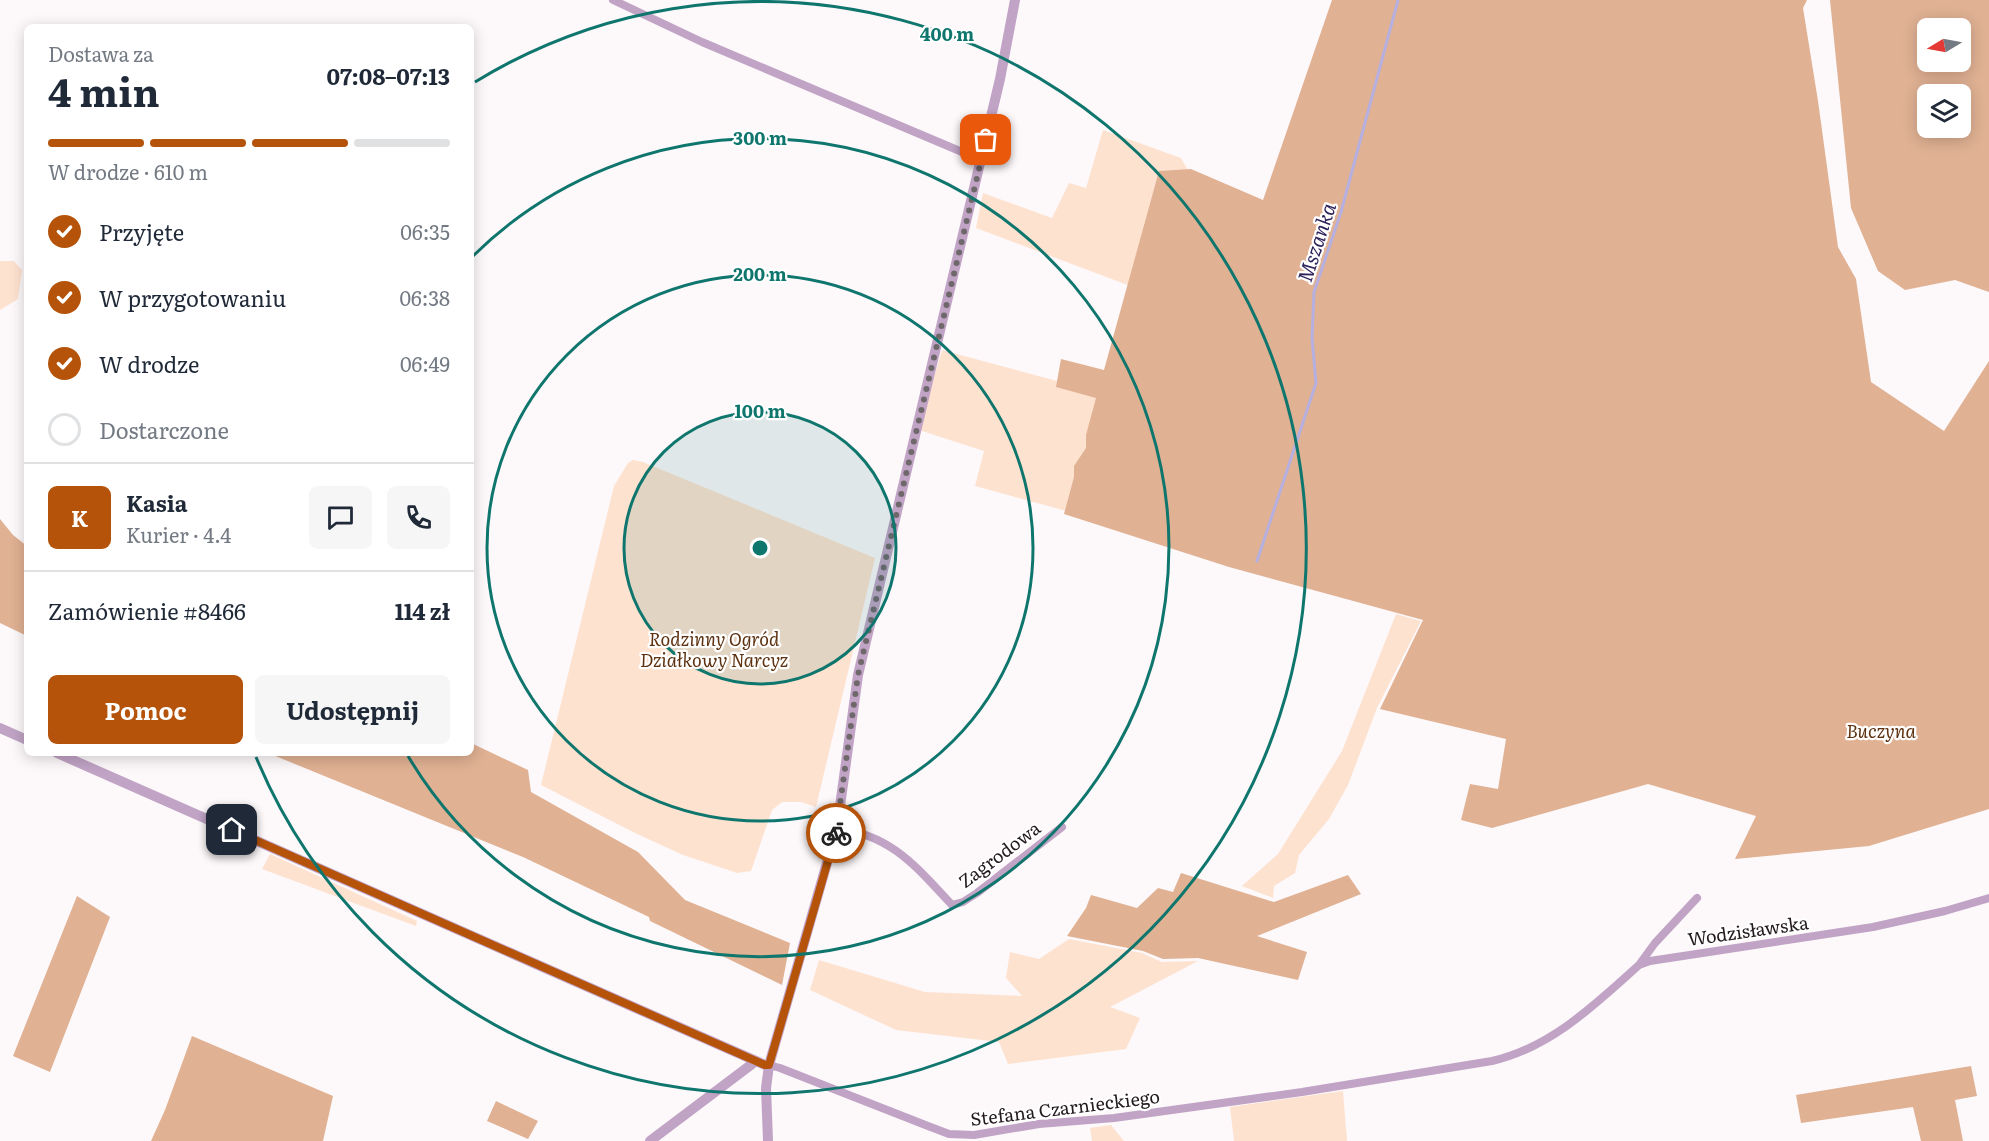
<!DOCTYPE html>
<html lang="pl">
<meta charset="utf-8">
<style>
:root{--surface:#fff;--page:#f6f6f7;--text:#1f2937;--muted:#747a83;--line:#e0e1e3;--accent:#b45309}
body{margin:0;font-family:Literata,serif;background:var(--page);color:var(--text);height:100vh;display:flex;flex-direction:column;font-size:22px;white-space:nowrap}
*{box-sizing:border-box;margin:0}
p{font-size:20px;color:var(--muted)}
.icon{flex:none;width:33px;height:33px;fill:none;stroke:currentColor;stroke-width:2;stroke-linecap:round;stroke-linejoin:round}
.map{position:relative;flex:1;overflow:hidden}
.details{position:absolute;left:24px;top:24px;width:450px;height:732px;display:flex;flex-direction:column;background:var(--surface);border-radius:9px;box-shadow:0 3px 15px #0003}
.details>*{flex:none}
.needle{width:39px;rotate:260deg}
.controls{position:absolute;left:1917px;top:18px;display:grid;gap:12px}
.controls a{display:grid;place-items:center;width:54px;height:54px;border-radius:9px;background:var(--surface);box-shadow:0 3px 15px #0003;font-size:30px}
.pin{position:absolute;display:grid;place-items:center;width:51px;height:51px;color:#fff;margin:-26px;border-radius:12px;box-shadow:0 3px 9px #0006}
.courier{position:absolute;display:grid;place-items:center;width:60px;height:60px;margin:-30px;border:4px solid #b45309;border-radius:50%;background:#fff;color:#222;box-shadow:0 2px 8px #0007}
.head em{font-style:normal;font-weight:700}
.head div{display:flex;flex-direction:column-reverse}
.head{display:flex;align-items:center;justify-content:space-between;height:102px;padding:0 24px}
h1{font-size:39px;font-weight:700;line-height:45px}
.bar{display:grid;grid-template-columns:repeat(4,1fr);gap:9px 6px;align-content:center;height:72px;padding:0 24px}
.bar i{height:8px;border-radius:4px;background:var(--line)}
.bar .on{background:var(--accent)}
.bar p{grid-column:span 4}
.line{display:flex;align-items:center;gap:15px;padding:0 24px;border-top:2px solid var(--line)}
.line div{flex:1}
.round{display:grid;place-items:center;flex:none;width:63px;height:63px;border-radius:9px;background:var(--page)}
ol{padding:0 24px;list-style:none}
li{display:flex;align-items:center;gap:18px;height:66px}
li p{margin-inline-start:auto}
li .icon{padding:6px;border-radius:50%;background:var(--accent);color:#fff;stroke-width:4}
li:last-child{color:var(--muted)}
li i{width:33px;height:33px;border:3px solid var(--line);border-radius:50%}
.button{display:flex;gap:12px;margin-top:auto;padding:12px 24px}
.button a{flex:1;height:69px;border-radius:9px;background:var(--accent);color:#fff;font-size:24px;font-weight:700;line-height:69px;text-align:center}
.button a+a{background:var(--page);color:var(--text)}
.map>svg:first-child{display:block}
.green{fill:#fee2d0}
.forest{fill:#e0b193;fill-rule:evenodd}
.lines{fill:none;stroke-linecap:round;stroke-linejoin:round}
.stream{stroke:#b5b0e0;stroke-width:3}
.minor{stroke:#c0a3c5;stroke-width:8}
.tertiary{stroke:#c0a3c5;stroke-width:10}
.done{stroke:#6f686b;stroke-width:6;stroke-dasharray:0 10.8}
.route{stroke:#b45309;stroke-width:8}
.ring{fill:none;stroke:#0f766e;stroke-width:3}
.labels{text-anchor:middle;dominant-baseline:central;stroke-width:4.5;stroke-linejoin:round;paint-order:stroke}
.park-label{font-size:18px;font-style:italic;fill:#5e3211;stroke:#fff}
.street-label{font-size:18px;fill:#231a1e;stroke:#fff}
.water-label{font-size:20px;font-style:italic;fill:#2e225b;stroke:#fff}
.centre{fill:#0f766e;stroke:#fff;stroke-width:3}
.ring-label{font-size:18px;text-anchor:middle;font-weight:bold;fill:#0f766e;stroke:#fff;stroke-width:4.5;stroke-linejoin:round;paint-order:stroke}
</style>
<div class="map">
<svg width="1989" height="1141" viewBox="0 0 1989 1141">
<rect width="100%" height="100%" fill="#fdf8fa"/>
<path class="green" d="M1103,130l78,28 9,16 -57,113 -157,-59 7,-35 69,25 17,-35 17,5z
M0,261h14l8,9 -4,29 -18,11z
M942,350l119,32 39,13 -30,117 -95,-26 9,-35 -65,-21z
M633,460l10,2 232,96 -59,249 -15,-5h-19l-10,8 -21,61 -14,2 -54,-18 -48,-22 -94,-48 73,-299 14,-23z
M1396,614l25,7 -44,87 -29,77 -19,34 -30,36 -4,18 -21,13 -1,12 -31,-12 36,-32 64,-103z
M270,854l147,67 -1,5 -154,-57z
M1069,939l73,14 20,9 36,-1 -88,46 30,11 -14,31 -118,15 -9,-22 -103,-12 -86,-40 9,-30 106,32 97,4 -16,-18 4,-26 29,7z
M1343,1091l4,50h-113l-4,-34z
M1111,1125l13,16h-32l-2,-13z"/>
<path class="forest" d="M1332,0h475l-4,8 15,93 20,146 18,32 15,103 73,49 45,-70v448l-120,37 -134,13 21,-43 -108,-32 -156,44 -31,-8 9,-36 28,5 8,-50 -126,-30 43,-89 -194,-53 -165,-53 10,-37v-11l12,-18v-13l10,-37 -40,-11 5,-28 43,11 55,-199 32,-2 72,31z
M1830,0h159v292l-34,-12 -50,10 -27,-19 -27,-63zM1928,28h32v34h-32zM1928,94h32v34h-32z
M0,519l13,16 14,11v90l-27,-13z
M471,743l57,27 3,22 107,60 47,48 105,43 -8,42 -132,-64 -1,-4 -126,-60 -255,-104h203z
M1181,873l93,29 74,-27 13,19 -104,42 50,16 -9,28 -100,-22 -35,1 -20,-8 -76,-15 19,-28 5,-13 46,13 21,-20 15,4z
M77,896l33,21 -60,155 -37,-16z
M192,1036l141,60 -10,45h-172l14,-31z
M1971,1066l6,30 -22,4 8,41h-42l-8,-34 -112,16 -5,-28z
M496,1101l42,20 -10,18 -41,-18z"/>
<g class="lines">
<path class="stream" d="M1257,561l59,-178 -4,-45 2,-46 27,-80 57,-212"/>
<path class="minor" d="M613,0l89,42 279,118
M837,828c56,8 79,39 115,77l11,-3 14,-9 85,-66
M1639,965l16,-22 42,-45
M769,1065l11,3 148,58 21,8 25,1 65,-11 75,-6 188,-26 190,-31c58,-13 104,-57 147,-96l11,-4 223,-34 72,-16 44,-13"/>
<path class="tertiary" d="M0,728l27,12
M57,753l708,312h4
M650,1141l106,-80
M768,1141l-2,-53 3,-23 68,-237 21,-153 142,-596 15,-79"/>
</g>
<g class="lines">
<path class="done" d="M836,833l22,-158 128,-535"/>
<path class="route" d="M232,830l533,235h4l67,-232"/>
</g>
<circle cx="760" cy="548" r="136" fill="#0f766e" fill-opacity=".12"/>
<g class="ring">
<circle cx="760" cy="548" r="136"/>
<circle cx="760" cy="548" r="273"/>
<path d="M473 256A409 409 0 1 1 408 756"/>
<path d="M475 82A546 546 0 1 1 256 757"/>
</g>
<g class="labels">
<g class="park-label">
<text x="714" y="638">Rodzinny Ogród<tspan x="714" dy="21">Działkowy Narcyz</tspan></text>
<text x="1881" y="730">Buczyna</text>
</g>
<g class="street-label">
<text transform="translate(999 854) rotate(-37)">Zagrodowa</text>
<text transform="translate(1748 930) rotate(-8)">Wodzisławska</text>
<text transform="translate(1065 1107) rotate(-7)">Stefana Czarnieckiego</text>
</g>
<g class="water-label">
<text transform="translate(1315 242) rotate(-72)">Mszanka</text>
</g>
</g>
<circle cx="760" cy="548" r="9" class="centre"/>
<g class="ring-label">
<text x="947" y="41">400 m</text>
<text x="760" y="145">300 m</text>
<text x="760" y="281">200 m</text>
<text x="760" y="418">100 m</text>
</g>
</svg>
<div class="controls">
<a><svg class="needle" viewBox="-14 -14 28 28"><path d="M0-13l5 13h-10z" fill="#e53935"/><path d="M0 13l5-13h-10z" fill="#747a83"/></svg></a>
<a><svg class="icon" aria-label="layers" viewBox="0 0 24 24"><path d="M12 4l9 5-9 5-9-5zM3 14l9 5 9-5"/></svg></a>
</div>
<div class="pin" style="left:986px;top:140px;background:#ea580c"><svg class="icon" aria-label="bag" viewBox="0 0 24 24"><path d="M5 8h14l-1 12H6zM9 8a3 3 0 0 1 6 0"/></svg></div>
<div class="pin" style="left:232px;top:830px;background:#1f2937"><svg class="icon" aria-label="home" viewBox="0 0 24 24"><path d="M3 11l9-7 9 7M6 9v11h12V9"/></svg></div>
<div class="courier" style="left:836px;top:833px"><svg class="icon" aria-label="bike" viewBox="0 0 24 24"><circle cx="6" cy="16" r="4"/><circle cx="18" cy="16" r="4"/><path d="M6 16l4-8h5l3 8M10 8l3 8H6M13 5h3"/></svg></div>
<section class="details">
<div class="head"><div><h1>4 min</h1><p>Dostawa za</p></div><em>07:08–07:13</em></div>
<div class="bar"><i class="on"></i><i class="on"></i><i class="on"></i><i></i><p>W drodze · 610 m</p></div>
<ol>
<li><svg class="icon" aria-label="check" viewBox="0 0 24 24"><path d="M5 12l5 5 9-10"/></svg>Przyjęte<p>06:35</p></li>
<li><svg class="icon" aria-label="check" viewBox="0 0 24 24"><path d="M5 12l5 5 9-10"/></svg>W przygotowaniu<p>06:38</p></li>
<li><svg class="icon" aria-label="check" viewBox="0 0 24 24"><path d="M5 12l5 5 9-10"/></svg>W drodze<p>06:49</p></li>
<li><i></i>Dostarczone</li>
</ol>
<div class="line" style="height:108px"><b class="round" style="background:var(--accent);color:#fff">K</b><div><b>Kasia</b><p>Kurier · 4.4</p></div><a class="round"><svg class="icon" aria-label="chat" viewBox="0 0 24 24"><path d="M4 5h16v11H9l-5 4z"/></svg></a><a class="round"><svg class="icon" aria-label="phone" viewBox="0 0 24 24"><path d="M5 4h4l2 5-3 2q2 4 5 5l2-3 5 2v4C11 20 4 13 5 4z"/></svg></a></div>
<div class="line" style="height:78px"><div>Zamówienie #8466</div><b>114 zł</b></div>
<div class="button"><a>Pomoc</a><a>Udostępnij</a></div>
</section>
</div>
